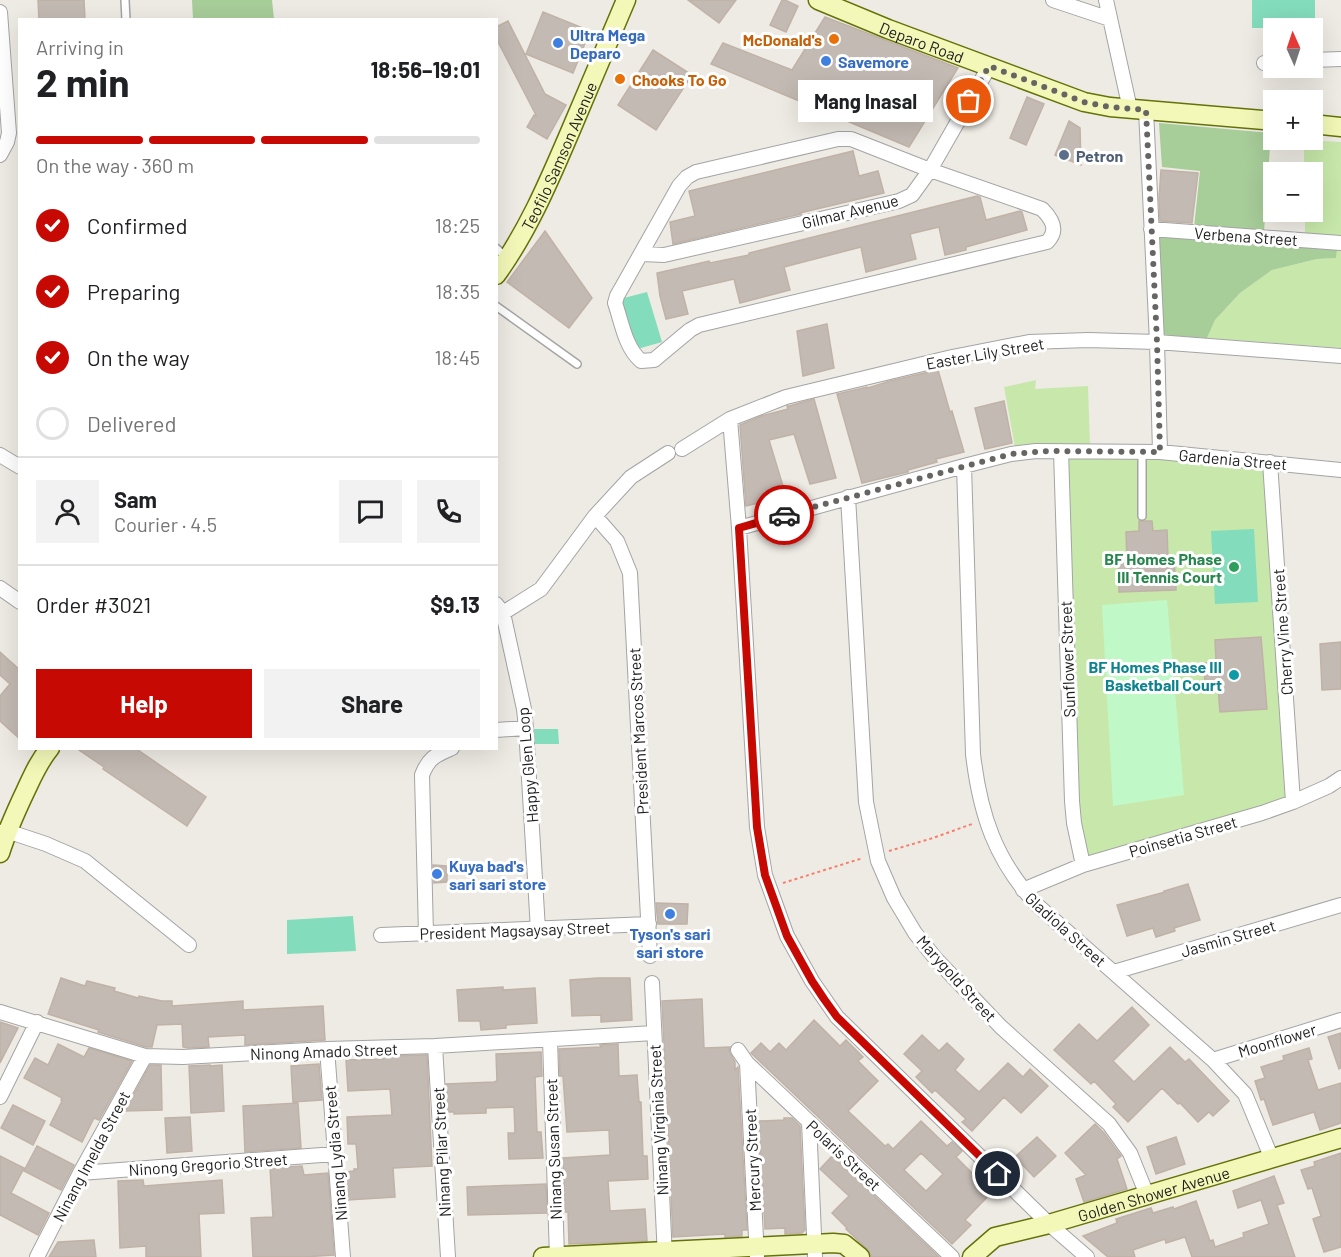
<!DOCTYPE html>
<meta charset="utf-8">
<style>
:root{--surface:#fff;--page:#f2f2f2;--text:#202124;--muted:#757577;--line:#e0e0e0;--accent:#c70904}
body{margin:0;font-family:Barlow,sans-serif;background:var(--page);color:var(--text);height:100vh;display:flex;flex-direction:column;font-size:22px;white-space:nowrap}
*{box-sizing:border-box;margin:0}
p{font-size:20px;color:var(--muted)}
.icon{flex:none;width:33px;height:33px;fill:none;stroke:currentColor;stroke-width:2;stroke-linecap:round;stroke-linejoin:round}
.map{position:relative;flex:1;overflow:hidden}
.side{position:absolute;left:18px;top:18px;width:480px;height:732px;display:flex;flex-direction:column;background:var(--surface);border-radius:0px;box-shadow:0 6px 24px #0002}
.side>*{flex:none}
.needle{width:39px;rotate:357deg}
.controls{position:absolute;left:1263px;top:18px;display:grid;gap:12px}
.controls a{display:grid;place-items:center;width:60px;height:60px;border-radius:0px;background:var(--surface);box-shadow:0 6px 24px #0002;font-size:30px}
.pin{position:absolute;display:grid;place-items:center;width:51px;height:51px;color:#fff;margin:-26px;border:3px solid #fff;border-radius:50%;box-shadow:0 2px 6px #0007}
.courier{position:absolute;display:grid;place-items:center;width:60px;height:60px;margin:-30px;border:4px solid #c70904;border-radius:50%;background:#fff;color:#222;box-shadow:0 2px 8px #0007}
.bubble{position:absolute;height:42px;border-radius:0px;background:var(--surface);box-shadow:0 6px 24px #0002;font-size:20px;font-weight:700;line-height:42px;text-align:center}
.head em{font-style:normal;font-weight:700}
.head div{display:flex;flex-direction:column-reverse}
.head{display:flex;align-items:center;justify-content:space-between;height:102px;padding:0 18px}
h1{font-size:39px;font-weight:700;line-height:45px}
.bar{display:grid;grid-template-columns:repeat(4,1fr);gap:9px 6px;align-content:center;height:72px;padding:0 18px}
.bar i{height:8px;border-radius:4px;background:var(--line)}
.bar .on{background:var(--accent)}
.bar p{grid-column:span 4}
.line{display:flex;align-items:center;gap:15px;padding:0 18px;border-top:2px solid var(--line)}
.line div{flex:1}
.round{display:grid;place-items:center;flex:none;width:63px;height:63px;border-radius:0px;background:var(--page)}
ol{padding:0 18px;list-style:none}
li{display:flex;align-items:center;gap:18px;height:66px}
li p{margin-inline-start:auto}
li .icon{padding:6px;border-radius:50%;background:var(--accent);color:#fff;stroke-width:4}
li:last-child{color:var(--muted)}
li i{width:33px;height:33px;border:3px solid var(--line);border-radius:50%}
.action{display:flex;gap:12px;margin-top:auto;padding:12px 18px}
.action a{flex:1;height:69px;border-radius:0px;background:var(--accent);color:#fff;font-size:24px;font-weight:700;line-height:69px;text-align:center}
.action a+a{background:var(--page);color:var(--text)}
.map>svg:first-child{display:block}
.grass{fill:#c7e8aa}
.forest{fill:#a7cd99}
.park{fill:#c1f8c7}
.pitch{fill:#83dcbc}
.building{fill:#c3bab3;stroke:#c0b2a6;stroke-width:1.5;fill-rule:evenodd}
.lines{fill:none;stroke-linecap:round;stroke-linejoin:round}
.lane-casing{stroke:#a4a4a4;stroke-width:10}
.street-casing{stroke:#a4a4a4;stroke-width:16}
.secondary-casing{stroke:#647207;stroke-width:21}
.path{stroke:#f77e6c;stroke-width:2;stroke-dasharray:3 3;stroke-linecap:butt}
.lane{stroke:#fff;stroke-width:7}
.street{stroke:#fff;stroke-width:14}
.secondary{stroke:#f3f8b8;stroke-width:18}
.done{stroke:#666563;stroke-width:6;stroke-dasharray:0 10.8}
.route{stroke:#c70904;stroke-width:8}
.food-dot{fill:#e8710a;stroke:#fff;stroke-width:2}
.shop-dot{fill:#3f7fe0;stroke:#fff;stroke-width:2}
.service-dot{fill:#5c6f8a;stroke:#fff;stroke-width:2}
.leisure-dot{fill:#2e9e5b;stroke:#fff;stroke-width:2}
.culture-dot{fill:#0f9aa8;stroke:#fff;stroke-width:2}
.labels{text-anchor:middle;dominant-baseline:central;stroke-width:6;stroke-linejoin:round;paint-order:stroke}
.shop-label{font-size:16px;font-weight:bold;fill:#366cbe;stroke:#fff;text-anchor:start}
.food-label{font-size:16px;font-weight:bold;fill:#c56008;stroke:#fff;text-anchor:end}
.street-label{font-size:16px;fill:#1d1d1d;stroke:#fff}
.service-label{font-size:16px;font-weight:bold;fill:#4e5e75;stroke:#fff;text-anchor:start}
.leisure-label{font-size:16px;font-weight:bold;fill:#27864d;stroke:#fff;text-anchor:end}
.culture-label{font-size:16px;font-weight:bold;fill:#0d838f;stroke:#fff;text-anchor:end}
</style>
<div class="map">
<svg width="1341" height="1257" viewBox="0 0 1341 1257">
<rect width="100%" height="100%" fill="#eeebe4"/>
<path class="grass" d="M1304,140l37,2v95l-36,-3v-22h7v-40h-8z
M1337,247h4v101l-134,-10 8,-18 25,-27 32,-23 45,-11 18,-1z
M1036,380l-1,9 53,-3 2,59h-55l-20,2 -11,-60z
M1064,455l78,1 123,10 24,333 -203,60 -8,-34z"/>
<path class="forest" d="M192,0h80l2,19h-81z
M1159,123l112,10 -7,99 -70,-5 6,-56 -38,-4z
M1157,235l180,12 -1,11 -19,1 -45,11 -32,23 -25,27 -8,18 -44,-3z"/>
<path class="park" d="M1167,600l17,195 -71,11 -11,-201z"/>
<path class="pitch" d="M1252,0h63v28h-63z
M647,292l15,50 -28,8 -14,-51z
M1254,529l4,73 -43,2 -4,-73z
M534,729h24l1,15h-24z
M353,916l3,35 -69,3v-34z"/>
<path class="building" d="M38,0h46l1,20h-46z
M688,0h48l-17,23z
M782,0h3l13,6 -12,26 -16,-7z
M543,12l47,19 -17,42 -47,-19z
M825,17l133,51 -49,79 -198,-83 12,-21 69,27z
M508,21l37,73 21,11 -19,34 -20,-12 7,-12 3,2 -41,-79v-11z
M653,50l39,25 -36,55 -38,-25z
M1027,97l17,7 -18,41 -16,-7z
M1069,121l11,7 1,37 -26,-10z
M853,151l6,25 19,-5 6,22 -84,20 1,1 -128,30 -3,-22 25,-6 -6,-25z
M1161,170l37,3 -6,50 -32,-2 -1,-23z
M977,196l3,1 6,23 34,-9 2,1 5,18 -61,17v3l-21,5 -6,-28 -29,7 6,25 -50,13 -5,-25 -77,20 6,23 -50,13 -6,-24 -52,12 6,23 -22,5 -6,-23 -3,-23 52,-12 1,2 39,-8v-2z
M545,231l47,67 -23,30 -62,-46z
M827,324l7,44 -31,8 -6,-45z
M938,370l12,42 2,-1 12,41 -28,7 1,3 -29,8v2l-46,11 -25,-89 30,-7 1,1 22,-7z
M814,399l22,79 -26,6 -16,-50 -25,6 17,56 -40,10 -6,-81 21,-9 27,-7 -1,-3h2z
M1004,401l8,42 -27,6 -10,-41z
M1139,521h13l1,10 14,-1 1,27h6l2,33 -57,2 -1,-31h9l-1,-29 13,-1z
M1261,637l6,72 -47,3 -2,-25 -13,1 -1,-25 12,-1 -1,-22z
M1341,642v47l-19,1 -2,-46z
M0,652l20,18v69l-20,-18v-25l10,-12 -10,-9z
M76,748h59l71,49 -19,29 -84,-57 1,-2z
M433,865l14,1v16l-13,1z
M1188,884l12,36 -26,8 1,3 -19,6 -3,-9 -26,8 -10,-31 48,-13 -1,-1z
M656,903l32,1 -1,20h-29z
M61,978l24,8 2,-5 28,7 -1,3 24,7 1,-2 23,5h10v5l71,-5v9l80,-4 2,34 -80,5v-10l-37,2 1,10 -21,1 -5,-1 -1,-23 -25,1 -5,22h-6l-48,-15 1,-2 -51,-16z
M598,978h32l2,42 -31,2v-7l-29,1 -2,-36z
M503,987v3l32,-2 2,35 -31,2v3l-25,2 -1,-9h-21l-2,-31z
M702,999l2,49 26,-1 -1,4 6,11v8l3,-3 9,163h-5v6l-17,1v-3l-52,3 -11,-236z
M1132,1007l17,18 -36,36 21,21 36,-35 15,15 4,-3 40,42 -16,15 -4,-4 -11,10 -18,-19 -2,1 -16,-16 -34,34 -15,-15 3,-3 -22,-23 -3,3 -37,-34 25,-26 18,17z
M814,1020l26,26 6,-6 17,17 -5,4 20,20 -30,30 37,35 3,-2 5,5 28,-28 26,25 5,-4 10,9 -6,6 19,19 3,-3 17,16 -30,31 6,5 -19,19 -201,-191 10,-10 9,9 9,-9 7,7zM921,1153l22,21 -17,17 -22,-21z
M0,1022l18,6 -18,35z
M1341,1033v35l-2,1 -11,-32z
M922,1035l17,16 8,-8 17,16 -9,11 24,22 29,-29 15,14 7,-8 18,17 -27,27 -17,-16 -32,34 -10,-9 4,-3 -31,-29 -3,3 -16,-16 6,-6 -18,-17z
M58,1044l26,13 5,-9 43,13 -33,59 -5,-2 -12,24 -32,-17 12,-24 -1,-1 1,-2 -38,-20 11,-20 13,7z
M618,1044l1,32 18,-1 2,27h2l2,54h4l1,23 -40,2 2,30 35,-2 2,32 -78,3 -1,-32h-3l-2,-54 47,-3 -1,-25 -42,2 -4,-56h-3l-1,-27 42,-2 -1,-2z
M1309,1048l3,11 -4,1 10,30 23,-7v40l-21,7 -6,-18 -41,13 -9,-26 -3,1 -6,-19 10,-3 -4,-11 23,-7 -1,-4z
M541,1052l1,24 -7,1 2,55h4l2,26 -34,1 -1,-26h7l-1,-26 -28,1v5l-32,1v-2h-6l-2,-28 48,-2 3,-1 -1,-27z
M427,1055l5,111 -39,2 2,29 -47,3 -3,-28 9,-1v-2h4l-2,-25h-8l-1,-27 45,-2 -2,-26 -42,2 -2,-31 37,-1v-3z
M319,1064l3,36 -29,2 -2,-36z
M150,1065h11l1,45 -37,1z
M210,1065v1l12,-1 2,46 -33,2 -2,-47z
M298,1103l3,45 -56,4 -2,-46z
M13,1105l32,16 -12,24 -32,-17z
M190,1117l2,34 -25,2 -2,-35z
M784,1118h8l8,8 5,104 -3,3 -17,1v-6l-20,1 -6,-108 25,-1z
M1095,1124l9,9 17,23 -4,3 10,30 -43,13 -8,-23 10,-4 -21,-22z
M1037,1137l19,19 -22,21 -19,-20z
M1176,1137l9,27 -29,10 -9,-27z
M37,1146l37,19 -13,25 -37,-19z
M1341,1153v94l-17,5 -11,-33 8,-3 -9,-28 -4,1 -7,-19 14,-4 -1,-4z
M0,1156l24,12 -13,25 38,20 -11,22 -38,-20z
M832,1156l107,101h-67l-5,-8 -21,-20 1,-1 -15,-15 17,-17 -29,-27z
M302,1166l2,9 24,-2 6,82 -31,2h-50l-2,-39 22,-1 -3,-49z
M1274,1176l10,27 -7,2 18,52h-103l-7,-20 -19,6 -1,-4 -32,11 2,7h-27l-25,-21 34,-13 -1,-4 35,-11 2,5 20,-6 1,2 22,-8 14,40 3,-1 2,7 29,-10 -1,-4 26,-9 -8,-24 -23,8 -5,-17z
M143,1180l1,6 78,-6 2,33 -25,1 2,43h-55v-11l-26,2 -2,-67z
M546,1184l1,29 -79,2 -1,-28z
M94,1240l2,17h-47l9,-15z"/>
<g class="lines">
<g class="lane-casing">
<path id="lane" d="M125,0l1,20
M496,248l10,9
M496,306l81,58
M1142,516v-64"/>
</g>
<g class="street-casing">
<path id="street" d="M1053,0l57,19
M1106,0l24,109
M0,12l9,121 -2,9 -7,13
M1312,60l29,-1
M1264,63l10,-1
M1146,110l11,232 3,110
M838,139h13l79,31 112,39c10,10 17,21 5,33l-348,83 -9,5 -36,30 -13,1c-16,-14 -19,-38 -26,-58l2,-7 62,-110 8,-9 9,-5z
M1151,229l190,14
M642,254l22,1 235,-54 13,-6 18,-25 59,-103
M730,419l9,109 18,299 8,48 22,61 25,45 25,36 212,207 38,33
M682,449l48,-30 56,-22 166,-40 77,-15 59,-2 69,2 184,14
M1061,451l11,350 2,22 9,42
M0,455l20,12
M1270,462l23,340
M964,466l9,288c7,60 22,106 64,151l176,155 32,34 27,65
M848,497l18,305 12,59 16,37 21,35 21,26 65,68 108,97 21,29 17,42
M595,516l22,25 13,32 20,383
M739,528l225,-62 47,-12 25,-3 124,1 181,18
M0,588l20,14
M496,604l7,9 21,96 2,19 12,202
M503,613l38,-24 54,-73 36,-39 37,-24
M496,730l30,-2
M0,832l7,-1 39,13 39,17 104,84
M1023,890l60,-25 179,-52 31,-11 36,-16 12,-8
M426,934l-4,-159c7,-18 14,-20 30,-27
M381,935l268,-11
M1114,972l227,-67
M652,983l13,274
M0,1012l145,44 38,1 144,-8 108,-3 219,-13
M550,1040l7,217
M435,1046l13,211
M327,1049l16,208
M738,1050l9,13 205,194
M1213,1060l128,-40
M747,1063l10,194
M0,1097l37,-75
M809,1122l6,135
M80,1173l255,-19
M37,1257l43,-84 65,-117"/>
</g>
<g class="secondary-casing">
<g id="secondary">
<path id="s1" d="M818,0l70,29 196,73 26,5 164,14"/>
<path d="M1312,124l29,3"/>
<path id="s2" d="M496,275c32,-44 53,-94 74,-143 19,-44 37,-88 56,-132"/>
<path d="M0,853c7,-22 16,-42 26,-63 7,-15 13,-29 24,-42"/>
<path d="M543,1257l290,-14 11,1 16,13"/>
<path id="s3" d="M972,1257l23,-20 54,-13 292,-86"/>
</g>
</g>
<path class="path" d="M889,851l44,-13 39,-14
M783,883l80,-25"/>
<use href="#lane" class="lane"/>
<use href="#street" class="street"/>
<use href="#secondary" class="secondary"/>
</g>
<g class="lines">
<path class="done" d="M784,515l227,-61 37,-3 112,1 -3,-110 -11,-232 -36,-3 -26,-5 -95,-36 -20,35"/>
<path class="route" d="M784,515l-45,13 18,299 8,48 22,61 25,45 12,18 13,18 161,157"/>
</g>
<g class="food-dot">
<circle cx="834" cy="39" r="6"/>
<circle cx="620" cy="79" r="6"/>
</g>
<g class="shop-dot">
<circle cx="558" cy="43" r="6"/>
<circle cx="826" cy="61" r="6"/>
<circle cx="437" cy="874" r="6"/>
<circle cx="670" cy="914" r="6"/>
</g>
<circle class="service-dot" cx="1064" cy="155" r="6"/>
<circle class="leisure-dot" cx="1234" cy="567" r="6"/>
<circle class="culture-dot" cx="1234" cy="675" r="6"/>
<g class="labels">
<g class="shop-label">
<text x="570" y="34">Ultra Mega<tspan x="570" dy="18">Deparo</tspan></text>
<text x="838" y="61">Savemore</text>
<text x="449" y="865">Kuya bad's<tspan x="449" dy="18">sari sari store</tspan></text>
<text x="670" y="933" text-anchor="middle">Tyson's sari<tspan x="670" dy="18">sari store</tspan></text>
</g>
<g class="food-label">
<text x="822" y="39">McDonald's</text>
<text x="632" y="79" text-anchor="start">Chooks To Go</text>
</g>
<g class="street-label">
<text stroke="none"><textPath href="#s1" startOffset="112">Deparo Road</textPath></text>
<text stroke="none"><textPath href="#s2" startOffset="135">Teofilo Samson Avenue</textPath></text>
<text transform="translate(850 211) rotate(-14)">Gilmar Avenue</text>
<text transform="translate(1246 236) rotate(4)">Verbena Street</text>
<text transform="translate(985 353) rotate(-10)">Easter Lily Street</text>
<text transform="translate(1233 459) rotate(5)">Gardenia Street</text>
<text transform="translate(1282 632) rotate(-94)">Cherry Vine Street</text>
<text transform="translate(1067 659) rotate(-92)">Sunflower Street</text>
<text transform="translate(638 731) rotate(-93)">President Marcos Street</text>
<text transform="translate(527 765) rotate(-95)">Happy Glen Loop</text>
<text transform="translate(1183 836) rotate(-16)">Poinsetia Street</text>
<text transform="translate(1066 929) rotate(42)">Gladiola Street</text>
<text transform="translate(515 930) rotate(-2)">President Magsaysay Street</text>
<text transform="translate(1228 938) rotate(-16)">Jasmin Street</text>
<text transform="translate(957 978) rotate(48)">Marygold Street</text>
<text transform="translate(1277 1040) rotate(-17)">Moonflower</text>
<text transform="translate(324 1051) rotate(-2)">Ninong Amado Street</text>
<text transform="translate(658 1120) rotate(-93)">Ninang Virginia Street</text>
<text transform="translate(553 1149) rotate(-92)">Ninang Susan Street</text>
<text transform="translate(441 1152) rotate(-93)">Ninang Pilar Street</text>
<text transform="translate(335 1153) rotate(-95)">Ninang Lydia Street</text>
<text transform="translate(844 1155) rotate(43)">Polaris Street</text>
<text transform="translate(91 1156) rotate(-62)">Ninang Imelda Street</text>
<text transform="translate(752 1160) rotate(-93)">Mercury Street</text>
<text transform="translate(208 1164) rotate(-4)">Ninong Gregorio Street</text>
<text stroke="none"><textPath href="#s3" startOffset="195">Golden Shower Avenue</textPath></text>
</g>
<g class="service-label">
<text x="1076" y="155">Petron</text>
</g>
<g class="leisure-label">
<text x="1222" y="558">BF Homes Phase<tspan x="1222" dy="18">III Tennis Court</tspan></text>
</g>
<g class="culture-label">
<text x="1222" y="666">BF Homes Phase III<tspan x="1222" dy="18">Basketball Court</tspan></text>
</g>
</g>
</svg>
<div class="controls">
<a><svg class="needle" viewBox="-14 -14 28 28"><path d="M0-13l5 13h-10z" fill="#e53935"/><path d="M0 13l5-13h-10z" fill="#757577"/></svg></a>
<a>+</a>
<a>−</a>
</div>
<div class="pin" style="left:969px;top:101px;background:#ea580c"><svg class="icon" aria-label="bag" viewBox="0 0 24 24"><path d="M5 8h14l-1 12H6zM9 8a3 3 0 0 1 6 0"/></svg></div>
<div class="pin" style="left:998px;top:1174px;background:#1f2937"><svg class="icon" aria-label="home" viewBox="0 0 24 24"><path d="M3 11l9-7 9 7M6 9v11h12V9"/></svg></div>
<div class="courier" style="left:784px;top:515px"><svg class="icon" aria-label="car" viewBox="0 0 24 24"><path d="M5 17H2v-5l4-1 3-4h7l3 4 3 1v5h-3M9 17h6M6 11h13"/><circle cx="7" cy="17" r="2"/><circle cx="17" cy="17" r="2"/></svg></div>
<div class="bubble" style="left:798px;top:80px;width:135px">Mang Inasal</div>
<section class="side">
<div class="head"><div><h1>2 min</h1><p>Arriving in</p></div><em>18:56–19:01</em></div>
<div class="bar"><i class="on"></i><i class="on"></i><i class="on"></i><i></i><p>On the way · 360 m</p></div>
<ol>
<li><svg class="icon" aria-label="check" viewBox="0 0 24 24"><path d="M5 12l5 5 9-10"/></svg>Confirmed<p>18:25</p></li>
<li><svg class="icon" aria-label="check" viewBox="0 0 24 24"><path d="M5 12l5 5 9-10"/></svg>Preparing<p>18:35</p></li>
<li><svg class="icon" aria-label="check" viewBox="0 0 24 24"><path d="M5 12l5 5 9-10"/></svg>On the way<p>18:45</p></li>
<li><i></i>Delivered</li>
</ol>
<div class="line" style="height:108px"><a class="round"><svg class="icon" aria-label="person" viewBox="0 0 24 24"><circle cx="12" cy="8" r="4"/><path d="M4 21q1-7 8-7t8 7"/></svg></a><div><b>Sam</b><p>Courier · 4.5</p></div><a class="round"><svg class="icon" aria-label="chat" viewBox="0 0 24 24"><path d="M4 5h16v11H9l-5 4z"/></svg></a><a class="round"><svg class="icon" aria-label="phone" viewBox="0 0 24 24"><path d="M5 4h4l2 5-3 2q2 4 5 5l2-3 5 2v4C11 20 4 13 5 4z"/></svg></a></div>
<div class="line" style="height:78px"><div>Order #3021</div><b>$9.13</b></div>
<div class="action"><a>Help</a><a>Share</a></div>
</section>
</div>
